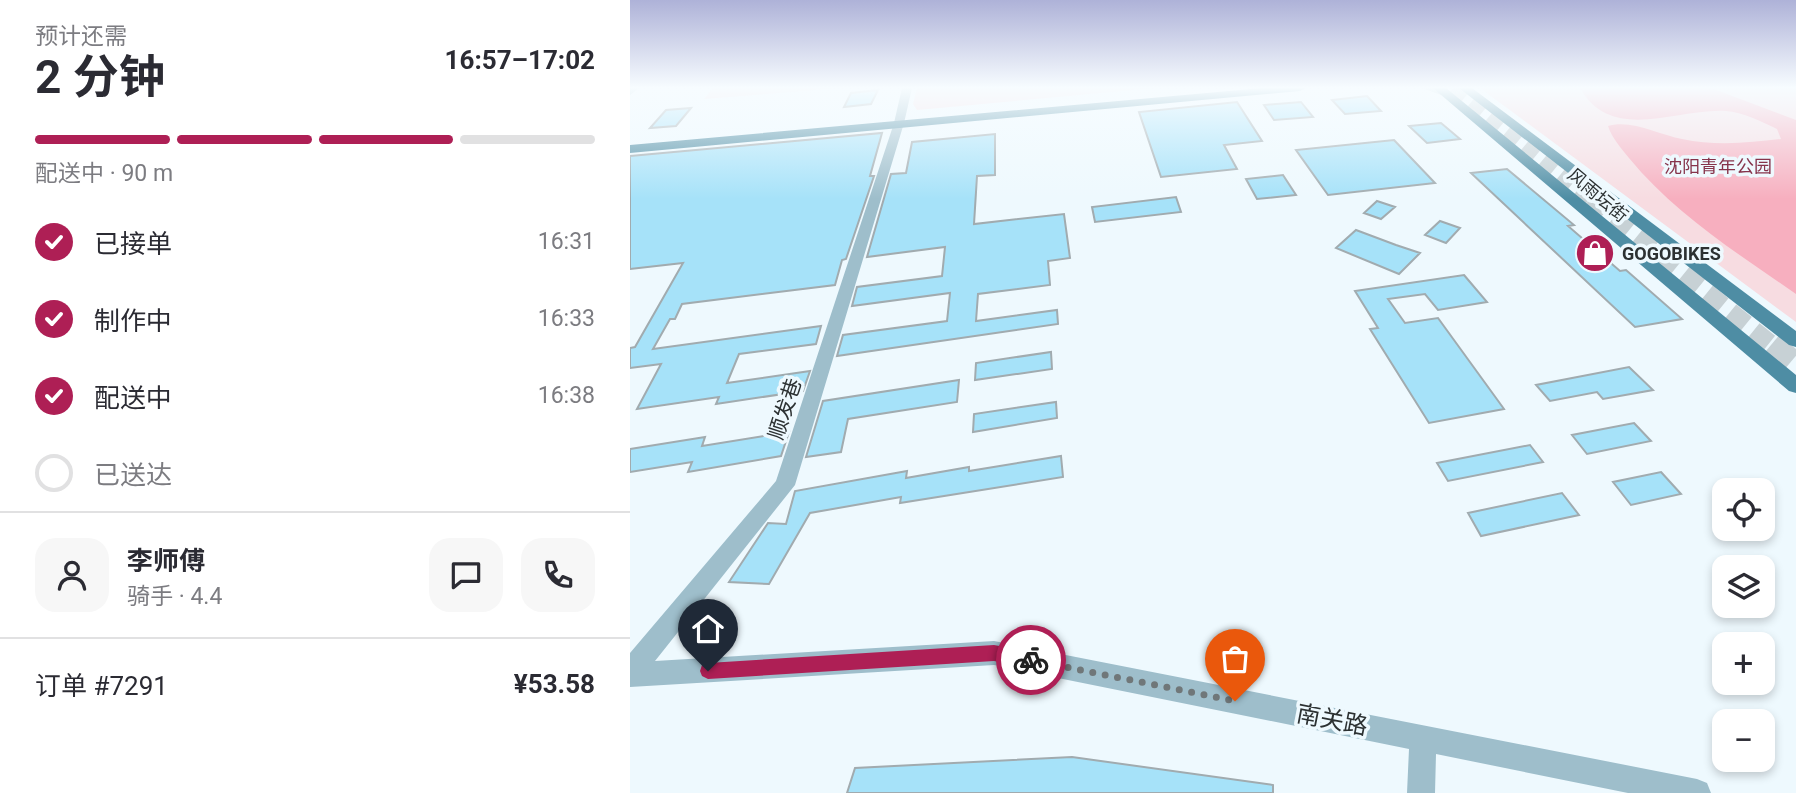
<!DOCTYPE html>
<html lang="zh">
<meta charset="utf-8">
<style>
:root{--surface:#fff;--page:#f7f7f7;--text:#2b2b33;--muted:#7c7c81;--line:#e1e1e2;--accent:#ae1f55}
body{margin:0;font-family:Roboto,"Noto Sans SC",sans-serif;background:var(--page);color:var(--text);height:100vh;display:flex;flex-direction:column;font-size:26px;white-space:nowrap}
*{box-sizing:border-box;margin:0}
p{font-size:23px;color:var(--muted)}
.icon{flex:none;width:38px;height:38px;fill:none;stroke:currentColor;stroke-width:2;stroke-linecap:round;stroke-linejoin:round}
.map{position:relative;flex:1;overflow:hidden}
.side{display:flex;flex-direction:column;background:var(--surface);width:630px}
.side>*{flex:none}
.buttons{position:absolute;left:1082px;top:478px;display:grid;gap:14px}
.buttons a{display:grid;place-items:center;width:63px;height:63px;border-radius:14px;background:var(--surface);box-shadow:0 4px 10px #0003;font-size:35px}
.pin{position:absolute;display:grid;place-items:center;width:60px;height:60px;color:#fff;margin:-72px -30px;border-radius:50% 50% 50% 0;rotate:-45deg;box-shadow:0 0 7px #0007}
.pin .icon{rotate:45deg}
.courier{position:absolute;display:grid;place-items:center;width:70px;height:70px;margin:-35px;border:5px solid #ae1f55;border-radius:50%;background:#fff;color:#222;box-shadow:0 2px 9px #0007}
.headline em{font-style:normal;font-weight:700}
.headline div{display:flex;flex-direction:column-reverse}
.headline{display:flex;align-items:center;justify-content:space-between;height:119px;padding:0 35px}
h1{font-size:46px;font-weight:700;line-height:52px}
.bar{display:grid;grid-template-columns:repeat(4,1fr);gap:10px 7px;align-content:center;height:84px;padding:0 35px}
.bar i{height:9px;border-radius:5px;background:var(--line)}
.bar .on{background:var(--accent)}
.bar p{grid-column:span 4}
.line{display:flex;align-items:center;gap:18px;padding:0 35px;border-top:2px solid var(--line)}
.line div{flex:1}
.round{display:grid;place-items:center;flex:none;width:74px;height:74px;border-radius:21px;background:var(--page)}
ol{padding:0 35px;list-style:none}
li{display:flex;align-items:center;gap:21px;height:77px}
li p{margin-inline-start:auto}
li .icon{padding:7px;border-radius:50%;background:var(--accent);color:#fff;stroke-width:4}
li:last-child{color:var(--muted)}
li i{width:38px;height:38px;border:4px solid var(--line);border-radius:50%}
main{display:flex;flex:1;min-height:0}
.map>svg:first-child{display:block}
.green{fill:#f7dce1}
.water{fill:#f7afbf}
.building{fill:#a6e2f9;stroke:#a1abaf;stroke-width:2}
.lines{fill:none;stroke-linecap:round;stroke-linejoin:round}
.highway-tunnel-far2{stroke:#c7d1d5;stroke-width:15;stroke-dasharray:15 8;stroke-linecap:butt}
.highway-tunnel-far1{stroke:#c7d1d5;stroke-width:20;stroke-dasharray:20 10;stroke-linecap:butt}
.highway-tunnel{stroke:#c7d1d5;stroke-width:26;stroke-dasharray:26 13;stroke-linecap:butt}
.minor{fill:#9ebecb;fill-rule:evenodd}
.major{fill:#4e8da4;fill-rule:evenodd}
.route{fill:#ae1f55}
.done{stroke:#707779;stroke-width:7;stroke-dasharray:0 12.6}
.labels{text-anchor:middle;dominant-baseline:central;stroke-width:7;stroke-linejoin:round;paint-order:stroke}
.far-park-label{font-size:18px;fill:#86334b;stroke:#eef9fe}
.far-street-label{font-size:18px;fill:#2c3132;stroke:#eef9fe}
.far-poi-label{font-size:18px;font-weight:bold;fill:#2c3132;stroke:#eef9fe;text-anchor:start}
.street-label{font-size:21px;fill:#2c3132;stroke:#eef9fe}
.near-street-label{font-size:24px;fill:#2c3132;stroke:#eef9fe}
</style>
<main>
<section class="side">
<div class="headline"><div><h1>2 分钟</h1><p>预计还需</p></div><em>16:57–17:02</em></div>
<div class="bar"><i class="on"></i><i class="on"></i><i class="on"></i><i></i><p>配送中 · 90 m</p></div>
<ol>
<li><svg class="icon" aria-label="check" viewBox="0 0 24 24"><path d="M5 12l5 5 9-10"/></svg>已接单<p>16:31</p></li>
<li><svg class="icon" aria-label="check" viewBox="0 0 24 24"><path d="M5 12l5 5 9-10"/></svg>制作中<p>16:33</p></li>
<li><svg class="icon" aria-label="check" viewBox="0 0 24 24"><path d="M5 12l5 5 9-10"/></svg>配送中<p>16:38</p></li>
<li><i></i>已送达</li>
</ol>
<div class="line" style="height:126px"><a class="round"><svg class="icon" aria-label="person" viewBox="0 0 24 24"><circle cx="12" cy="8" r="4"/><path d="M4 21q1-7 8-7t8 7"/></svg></a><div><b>李师傅</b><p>骑手 · 4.4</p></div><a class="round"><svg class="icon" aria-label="chat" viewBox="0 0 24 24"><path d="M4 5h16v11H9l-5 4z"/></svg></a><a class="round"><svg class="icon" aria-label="phone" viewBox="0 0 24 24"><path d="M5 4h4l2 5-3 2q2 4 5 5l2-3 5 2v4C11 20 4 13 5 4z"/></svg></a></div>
<div class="line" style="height:91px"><div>订单 #7291</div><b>¥53.58</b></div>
</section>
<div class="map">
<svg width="1166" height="793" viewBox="0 0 1166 793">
<rect width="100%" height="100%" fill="#eef9fe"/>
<path class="green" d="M83,88h127l-136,11z
M287,88h238l-238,22 -4,-6z
M850,88h316v234z"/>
<path class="water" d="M950,88h131l85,32v174c-59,-41 -121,-80 -167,-136 -8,-10 -17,-20 -21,-32 23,-7 52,9 74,13 32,7 67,4 99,0l-4,-10c-14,-7 -35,-17 -51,-18 -50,-3 -114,33 -146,-23z"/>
<path class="building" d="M248,90l-7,14 -27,3 7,-14z
M737,96l14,15 -36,3 -13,-14z
M607,102l25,39 -38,4 13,24 -76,8 -22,-65z
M671,102l12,15 -39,3 -10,-15z
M61,108l-15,18 -26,2 16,-18z
M811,123l19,16 -33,4 -18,-17z
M252,133l-12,43h4l-28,83 -4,1 -7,25 -153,19 -7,15h-5l-17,30 168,-23 -5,18 -77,10 -12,29 83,-12 -7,20 -87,13 3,-7 -82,12 24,-45 -31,4v-20l5,-1 48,-84 -53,6v-113z
M365,134v41l-18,1 -3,48 90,-10 6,44 -22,3 2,24 -72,9 -2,27 81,-11 1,14 -221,32 6,-21 104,-14 3,-28 -98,13 5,-19 85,-11 3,-29 -78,10 24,-83 15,-1 6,-31z
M764,140l41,43 -107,12 -32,-45z
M877,169l67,56 -6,1 52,45 6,-1 56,49 -47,8 -164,-154z
M653,175l13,20 -39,4 -11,-20z
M546,197l5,15 -86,10 -3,-15z
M747,201l18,6 -14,12 -17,-6z
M810,221l20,7 -14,15 -21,-8z
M726,230l40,15 24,8 -21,21 -63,-26z
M834,275l23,27 -49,8 -13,-16 -37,5 17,24 33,-5 66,91 -75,14 -59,-94 8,-1 -23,-37z
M421,352l1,17 -77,11 1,-17z
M999,367l24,23 -50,9 -6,-7 -47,9 -14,-16z
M329,380l-2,22 -109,17 -7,33 -35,5 17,-56z
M426,402l1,16 -84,14 1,-18z
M1004,423l17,18 -64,13 -15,-19z
M159,432l-8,24 -93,16 4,-10 -62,10v-23l75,-12 -3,9z
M900,445l13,17 -95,19 -11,-18z
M431,456l2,21 -163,26 1,-6 -91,16 -41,71 -40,-2 39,-59 18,1 9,-33 112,-20 -1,7 63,-11v4z
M1031,472l20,22 -50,11 -18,-23z
M932,493l17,22 -98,21 -13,-23z
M442,757l201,28v8h-426l8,-25z"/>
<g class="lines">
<path class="highway-tunnel-far2" d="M823,88l139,113"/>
<path class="highway-tunnel-far1" d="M960,199l183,148"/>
<path class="highway-tunnel" d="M1141,345l25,21"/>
<path class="minor" d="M0,88h9l-9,7z
M272,88h10l-8,35 -109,362 -140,176 339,-20 703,138 10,4 4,10h-83l-192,-39 -1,39h-28l2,-44 -415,-84 -364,22v-34l146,-172 118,-358z
M792,88h15l12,5 -5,3z"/>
<path class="major" d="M632,88h44l-6,3 -670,62v-8z
M803,88h13l350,287v18l-7,-2z
M829,88h13l324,243v16l-7,-2z"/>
</g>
<linearGradient id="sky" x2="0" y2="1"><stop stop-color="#aeb2d8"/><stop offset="0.44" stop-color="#f7fcff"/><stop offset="1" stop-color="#f7fcff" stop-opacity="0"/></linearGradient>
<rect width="1166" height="199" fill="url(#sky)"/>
<path class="route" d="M364,645l37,7 5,3 3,5 -3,6 -5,2 -37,-7 -286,18 -6,-3 -2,-5 2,-6 6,-2z"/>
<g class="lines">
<path class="done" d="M401,660l204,41"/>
</g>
<defs>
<g id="shop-disc" transform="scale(2.0125)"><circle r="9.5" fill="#ae1f55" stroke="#eef9fe"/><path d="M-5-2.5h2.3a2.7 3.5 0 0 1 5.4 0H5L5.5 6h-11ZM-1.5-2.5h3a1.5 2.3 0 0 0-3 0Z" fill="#fff"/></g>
</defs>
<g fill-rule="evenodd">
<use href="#shop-disc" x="965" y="253"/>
</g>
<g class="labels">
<g class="far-park-label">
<text x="1088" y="166">沈阳青年公园</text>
</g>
<g class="far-street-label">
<text transform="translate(968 195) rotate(40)">风雨坛街</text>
</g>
<g class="far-poi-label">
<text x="992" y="253">GOGOBIKES</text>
</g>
<g class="street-label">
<text transform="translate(155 409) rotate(-72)">顺发巷</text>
</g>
<g class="near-street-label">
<text transform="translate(702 720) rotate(11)">南关路</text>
</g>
</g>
</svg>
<div class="buttons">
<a><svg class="icon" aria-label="locate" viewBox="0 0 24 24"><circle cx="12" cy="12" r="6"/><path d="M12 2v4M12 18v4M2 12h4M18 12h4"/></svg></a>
<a><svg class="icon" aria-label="layers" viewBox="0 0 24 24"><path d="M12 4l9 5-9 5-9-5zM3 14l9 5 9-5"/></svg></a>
<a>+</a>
<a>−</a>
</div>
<div class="pin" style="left:605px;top:701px;background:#ea580c"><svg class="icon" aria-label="bag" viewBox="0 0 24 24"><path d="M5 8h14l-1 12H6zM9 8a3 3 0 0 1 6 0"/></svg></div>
<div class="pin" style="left:78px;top:671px;background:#1f2937"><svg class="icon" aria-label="home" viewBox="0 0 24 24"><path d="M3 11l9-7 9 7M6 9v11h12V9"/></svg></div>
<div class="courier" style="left:401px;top:660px"><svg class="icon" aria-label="bike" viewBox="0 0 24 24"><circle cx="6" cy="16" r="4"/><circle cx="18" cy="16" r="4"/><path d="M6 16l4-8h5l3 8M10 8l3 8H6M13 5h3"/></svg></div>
</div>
</main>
